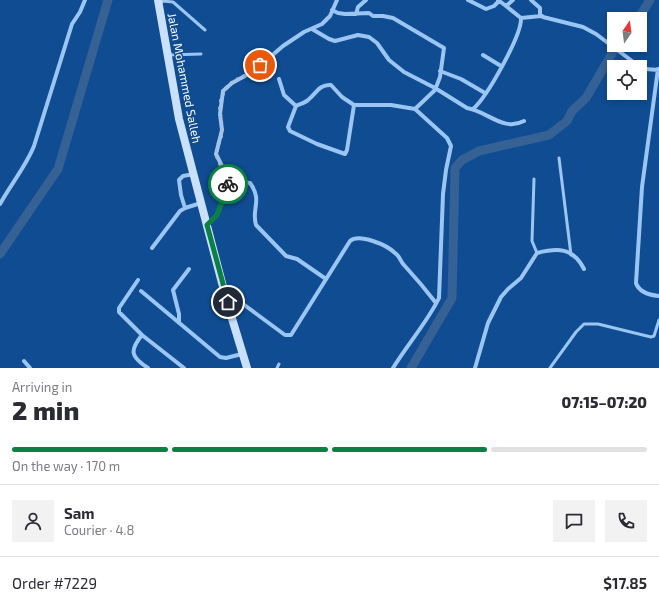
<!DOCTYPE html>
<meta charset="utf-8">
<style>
:root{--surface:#fff;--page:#f2f2f3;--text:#2b2b33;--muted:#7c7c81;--line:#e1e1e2;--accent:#0b8043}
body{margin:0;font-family:"Exo 2",sans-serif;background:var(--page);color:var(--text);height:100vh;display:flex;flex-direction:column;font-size:15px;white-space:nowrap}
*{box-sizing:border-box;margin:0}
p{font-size:13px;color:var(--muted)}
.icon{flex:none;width:22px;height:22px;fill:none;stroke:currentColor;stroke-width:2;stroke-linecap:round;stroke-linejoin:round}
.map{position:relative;height:368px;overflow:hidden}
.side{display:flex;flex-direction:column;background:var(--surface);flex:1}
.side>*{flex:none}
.needle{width:26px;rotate:14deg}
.controls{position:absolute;left:607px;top:12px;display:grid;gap:8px}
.controls a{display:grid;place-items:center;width:40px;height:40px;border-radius:0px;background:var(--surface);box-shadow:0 2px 6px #0003;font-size:20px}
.pin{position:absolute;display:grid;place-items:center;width:34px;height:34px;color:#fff;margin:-17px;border:2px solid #fff;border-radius:50%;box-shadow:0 1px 4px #0007}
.courier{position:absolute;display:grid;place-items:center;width:40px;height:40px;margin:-20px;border:3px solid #0b8043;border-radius:50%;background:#fff;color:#222;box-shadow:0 1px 5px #0007}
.overview em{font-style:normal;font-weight:800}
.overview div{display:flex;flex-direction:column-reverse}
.overview{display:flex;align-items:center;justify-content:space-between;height:68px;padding:0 12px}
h1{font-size:26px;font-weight:800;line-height:30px}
.bar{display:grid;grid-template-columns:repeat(4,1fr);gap:6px 4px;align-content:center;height:48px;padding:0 12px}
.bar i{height:5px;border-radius:3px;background:var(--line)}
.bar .current{background:var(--accent)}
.bar p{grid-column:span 4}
.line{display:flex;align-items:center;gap:10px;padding:0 12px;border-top:1px solid var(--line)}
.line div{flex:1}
.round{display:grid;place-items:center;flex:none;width:42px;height:42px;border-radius:0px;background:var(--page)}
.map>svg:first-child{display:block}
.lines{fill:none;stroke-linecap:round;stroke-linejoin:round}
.river{stroke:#356194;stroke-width:9}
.service{stroke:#9bc5f3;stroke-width:3}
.minor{stroke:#9bc5f3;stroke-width:4}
.secondary{stroke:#cae1fd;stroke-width:8}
.done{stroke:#abc0d8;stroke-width:4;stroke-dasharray:0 7.2}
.route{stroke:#0b8043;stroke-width:5}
.labels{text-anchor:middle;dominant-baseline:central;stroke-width:3;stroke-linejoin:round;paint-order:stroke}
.street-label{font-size:12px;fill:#fff;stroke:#104c91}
</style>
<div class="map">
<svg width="659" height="368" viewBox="0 0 659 368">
<rect width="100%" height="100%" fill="#104c91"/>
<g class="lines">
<path class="river" d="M638,19l12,-19
M0,254l58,-85 50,-169
M411,368l41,-70 3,-130 7,-8 17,-9 70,-16 18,-14 5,-10 14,-13 31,-53"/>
<path class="service" d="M160,3l3,-2 10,1 32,28
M168,55l33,-1
M559,158l12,97
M534,179l-2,62 5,12
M277,368l2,-4
M550,368l26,-36 8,-8h14l53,13 3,-1 5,-16"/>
<path class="minor" d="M468,0l18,9 8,-3 5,-5
M498,0l8,6 7,-6
M531,0l9,8v6l3,3 40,10 13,7 44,33
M332,10l6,3 7,1 24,-1 4,3h10l10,2 51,30 -4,29 -5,13 -20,19
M356,14l2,-7 8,-7
M521,18l20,-2
M312,29l17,10 6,2 23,-6 11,2 8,6 12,17 15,12 31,16 32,20c20,3 36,24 57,13
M483,55l18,11
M640,67l5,2 14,1
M658,69l-16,118 -6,96c3,9 13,12 23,13
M440,71l21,8 24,14
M279,79l5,16 12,11 -8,21 2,4 27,13 28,10 2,-4 7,-45
M296,106c4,-2 9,-3 12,-6 8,-6 11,-16 23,-15l11,12 12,8h37l24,4 32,29 4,8 -5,24 -3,24 -4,104c-11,23 -32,47 -46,70
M473,109c14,-12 49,-74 48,-91l-15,-12
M228,189l15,-7 7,1c13,18 1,25 6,42l30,31 11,3 29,20
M0,204c11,-20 26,-38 34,-58l38,-122 8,-12 5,-12
M185,208l16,-5
M207,225l10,-10 12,-31 -1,-6 -12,-24 6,-24 -2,-16 3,-23 9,-8 22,-12 29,-25 21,-14 18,-8 8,-8 7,-16
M152,248l28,-37 5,-3 -4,-13 -2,-15 4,-4 11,-2
M138,280l-19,28v4l23,23 42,33
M141,291l79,66 6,1 16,-4
M227,302l7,-1 9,3 42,31h6l59,-94c9,-8 37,4 45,12 5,3 5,8 9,12 11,12 22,25 32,38
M179,323v-9l-6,-24 16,-21
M142,335c-13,16 -11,22 6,33
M24,361l6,7
M475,368l13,-45 13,-26 7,-8 13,-11 16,-25c20,-5 36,-6 47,16"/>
<path class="secondary" d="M158,0l21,119 48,183 20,66"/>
</g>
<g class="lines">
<path class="done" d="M228,184c0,-11 -9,-18 -11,-28 -2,-8 4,-16 5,-24 0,-8 -2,-16 -2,-25 3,-31 22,-24 40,-42"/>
<path class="route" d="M228,302l-21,-77 10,-10 11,-31"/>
</g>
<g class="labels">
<g class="street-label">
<text transform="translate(185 78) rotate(79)">Jalan Mohammed Salleh</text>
</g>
</g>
</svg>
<div class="controls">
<a><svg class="needle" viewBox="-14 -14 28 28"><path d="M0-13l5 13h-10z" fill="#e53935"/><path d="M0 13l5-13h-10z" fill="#7c7c81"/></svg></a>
<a><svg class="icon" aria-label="locate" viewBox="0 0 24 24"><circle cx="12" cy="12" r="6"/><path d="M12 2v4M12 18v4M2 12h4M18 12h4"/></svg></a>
</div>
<div class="pin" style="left:260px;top:65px;background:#ea580c"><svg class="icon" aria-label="bag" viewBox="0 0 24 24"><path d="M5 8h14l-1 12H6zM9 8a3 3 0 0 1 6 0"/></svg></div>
<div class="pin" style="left:228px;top:302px;background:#1f2937"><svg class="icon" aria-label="home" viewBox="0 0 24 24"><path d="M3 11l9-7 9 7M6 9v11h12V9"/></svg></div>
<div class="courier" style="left:228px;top:184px"><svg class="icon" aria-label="bike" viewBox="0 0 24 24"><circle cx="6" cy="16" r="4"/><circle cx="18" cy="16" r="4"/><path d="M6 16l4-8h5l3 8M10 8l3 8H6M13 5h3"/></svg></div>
</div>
<section class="side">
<div class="overview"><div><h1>2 min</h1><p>Arriving in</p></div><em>07:15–07:20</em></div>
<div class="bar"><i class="current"></i><i class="current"></i><i class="current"></i><i></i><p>On the way · 170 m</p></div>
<div class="line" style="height:72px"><a class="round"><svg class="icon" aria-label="person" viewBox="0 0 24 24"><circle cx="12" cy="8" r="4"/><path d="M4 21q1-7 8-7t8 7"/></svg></a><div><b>Sam</b><p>Courier · 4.8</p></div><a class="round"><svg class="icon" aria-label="chat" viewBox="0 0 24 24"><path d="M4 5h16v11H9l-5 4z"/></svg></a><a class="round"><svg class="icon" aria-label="phone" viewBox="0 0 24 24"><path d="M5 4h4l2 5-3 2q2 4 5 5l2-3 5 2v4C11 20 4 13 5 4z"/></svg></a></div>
<div class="line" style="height:52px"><div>Order #7229</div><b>$17.85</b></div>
</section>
